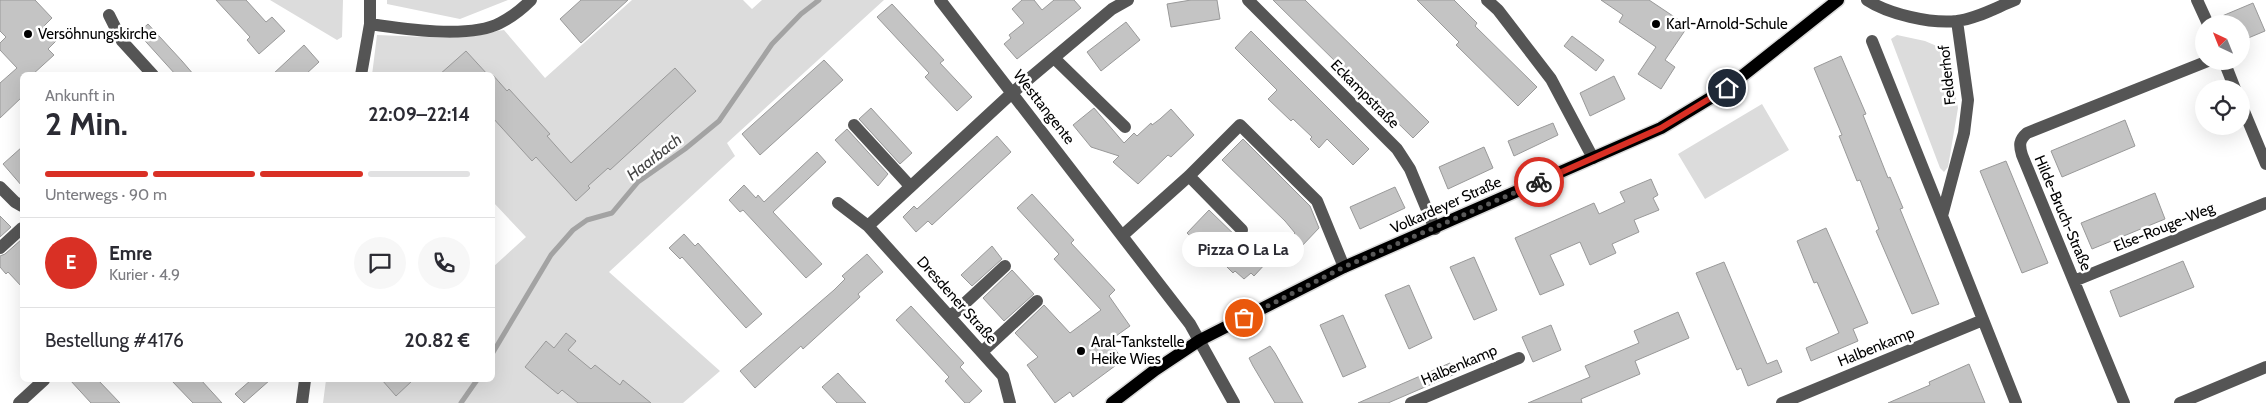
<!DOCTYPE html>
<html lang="de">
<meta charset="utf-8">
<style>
:root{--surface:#fff;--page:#f7f7f7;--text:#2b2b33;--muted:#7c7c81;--line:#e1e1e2;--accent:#d93025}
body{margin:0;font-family:Cabin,sans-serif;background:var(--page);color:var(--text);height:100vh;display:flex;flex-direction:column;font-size:19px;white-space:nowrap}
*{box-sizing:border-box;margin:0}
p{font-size:16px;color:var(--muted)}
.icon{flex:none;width:28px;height:28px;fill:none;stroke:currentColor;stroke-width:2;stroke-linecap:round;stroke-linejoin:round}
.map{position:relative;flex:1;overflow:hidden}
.drawer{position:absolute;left:20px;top:72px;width:475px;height:310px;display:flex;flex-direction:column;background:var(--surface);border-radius:8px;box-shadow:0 5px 20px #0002}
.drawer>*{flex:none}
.needle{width:32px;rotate:317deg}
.tools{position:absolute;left:2195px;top:15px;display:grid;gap:10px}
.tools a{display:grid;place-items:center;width:55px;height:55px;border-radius:50%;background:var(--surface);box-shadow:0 5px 20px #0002;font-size:25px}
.pin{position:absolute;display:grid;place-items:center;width:42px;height:42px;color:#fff;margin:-21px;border:2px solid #fff;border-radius:50%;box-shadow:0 1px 5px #0007}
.courier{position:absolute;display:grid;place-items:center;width:50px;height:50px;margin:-25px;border:4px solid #d93025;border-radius:50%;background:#fff;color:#222;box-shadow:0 1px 6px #0007}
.bubble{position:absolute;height:35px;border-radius:18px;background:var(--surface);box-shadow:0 5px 20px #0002;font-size:16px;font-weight:800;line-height:35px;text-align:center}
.head em{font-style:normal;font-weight:800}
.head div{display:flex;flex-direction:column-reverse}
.head{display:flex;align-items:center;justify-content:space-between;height:85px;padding:0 25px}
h1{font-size:32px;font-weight:800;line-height:38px}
.bar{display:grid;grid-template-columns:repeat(4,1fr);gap:8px 5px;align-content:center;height:60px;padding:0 25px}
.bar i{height:6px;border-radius:4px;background:var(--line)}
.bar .on{background:var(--accent)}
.bar p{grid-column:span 4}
.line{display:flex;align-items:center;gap:12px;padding:0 25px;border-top:1px solid var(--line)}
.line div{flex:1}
.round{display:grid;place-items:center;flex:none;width:52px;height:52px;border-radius:26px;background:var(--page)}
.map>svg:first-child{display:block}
.green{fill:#dcdcdc}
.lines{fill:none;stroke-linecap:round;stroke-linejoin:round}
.stream{stroke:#a3a3a3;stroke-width:5}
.building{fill:#c4c4c4;stroke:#999}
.major-casing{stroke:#dbdbdb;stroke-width:15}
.minor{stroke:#555;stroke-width:12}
.major{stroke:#000;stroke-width:12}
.done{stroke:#595959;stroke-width:5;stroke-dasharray:0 9}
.route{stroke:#d93025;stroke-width:6}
.poi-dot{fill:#000;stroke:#fff;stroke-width:2}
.labels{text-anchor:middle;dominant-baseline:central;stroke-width:5;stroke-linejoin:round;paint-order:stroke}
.poi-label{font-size:15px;fill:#000;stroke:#fff;text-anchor:start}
.street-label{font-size:15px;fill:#000;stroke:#fff}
.water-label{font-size:16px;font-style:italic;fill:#444;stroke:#fff}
</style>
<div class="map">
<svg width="2266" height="403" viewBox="0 0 2266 403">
<rect width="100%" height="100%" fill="#fff"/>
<path class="green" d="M270,0h73l-1,37 -5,3z
M387,0h121l-48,19 -73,-15z
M632,0h111l9,9 10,-9h122l-157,143 8,13 -126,116 111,99 -37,32h-360l3,-23h166l1,-113 33,-30 -33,-35 -1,-127h-120l5,-40 74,3 53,-8 41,48z
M1897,35l28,6 14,6 9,11 10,50 -10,59 -4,5 -4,-4 -49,-129z
M1762,104l27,46 -84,49 -27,-45z"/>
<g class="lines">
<path class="stream" d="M492,354l59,-99 22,-25 14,-10 25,-7 26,-31 47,-33 34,-28 53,-77 29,-30 18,-14
M461,403l16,-23"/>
</g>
<path class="building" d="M0,0h35l17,18 -8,8 13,14 -9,9 6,6 -22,20h-10v22l-22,21v-35l17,-15 -17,-18v-7l6,-6 -6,-6z
M216,0h30l20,22 6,-5 13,14 -26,23 -12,-14 3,-3z
M581,0h47l-47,43 -21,-24z
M1022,0h12l8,10 12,-10h20l7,8 -64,51 -13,-15 7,-6 -2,-3 15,-12 -12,-14z
M1191,0h26l3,19 -49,8 -4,-23z
M1273,0h32l124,122 -16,16z
M1417,0h37l23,23 -2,3 62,61 -19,19 -62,-61 3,-3z
M1601,0h48l39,26 -23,34 10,7 -14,22 -23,-15 18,-27 -37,-25 4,-7z
M2253,3l12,28 -24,10v-17h-25l-1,-5z
M892,4l52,56 -4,3 32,34 -15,14 -32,-34 4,-4 -52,-56z
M1126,22l14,18 -39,31 -14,-19z
M148,24l34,37 12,14h-18l-10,-11 -28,-31z
M1251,31l118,118 -16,16 -26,-26 -8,9 -9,-9 2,-2 -19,-18 -2,2 -23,-22 9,-9 -42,-42z
M1572,36l32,24 -8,11 -32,-25z
M304,45l15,17 -14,13h-33z
M466,51l22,24h-49z
M1841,56l25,58 -3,1 25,63 2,-1 13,31 -3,1 39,95 -27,10 -36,-83 3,-2 -19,-49 -3,1 -18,-45 3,-1 -28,-67z
M824,60l19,20 -83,75 -18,-21z
M675,68l21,23 -86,79 -2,-2 -20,18 2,2 -14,13 -40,-44 -4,4 -40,-44v-43l15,17 2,-2 41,45 -3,2 24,27z
M1614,76l11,23 -35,17 -10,-23z
M871,108l41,45 -12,11 -41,-45z
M1094,108l30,35 10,-10 3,3 14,-13 1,2 8,-6 11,-10 23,26 -23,22 -3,-2 -30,29 -25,-22 6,-6 -28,-9 -18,-22z
M2125,120l10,26 -73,31 -11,-26z
M1553,123l5,12 -44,21 -6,-15z
M847,129l41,45 -10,12 -43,-46z
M997,136l14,16 -79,73 -4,-4 -12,11 -13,-15 11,-11 3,3z
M1243,139l67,67 9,22 -19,20 -10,-10 5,-5 -10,-12 -63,-61z
M22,147v39l-19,-22z
M1484,147l9,21 -45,21 -9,-22z
M817,152l9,10 -53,50 49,52 -16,14 -63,-68 -3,2 -11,-12 15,-15 12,13 2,-3 6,7z
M2006,161l42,102 -26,10 -42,-102z
M1651,179l7,16 -5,3 6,12 -25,10 5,12 -27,12 4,9 -26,12 -10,-23 -30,13 14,30 -24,10 -25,-57 79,-35 5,11 26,-12 -5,-10z
M1395,187l10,21 -45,21 -10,-22z
M2155,193l10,26 -73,30 -11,-26z
M1032,194l42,46 -3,3 44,47 -6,6 21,30 -21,15 14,19 -50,37 -3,-5 -15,11 -28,-38 11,-8 -23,-24 29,-28 26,28 31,-23 -47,-51 5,-5 -42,-46z
M1209,210l34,33 2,-2 22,21 -13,14 -3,-3 -7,6 -9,-8 -2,2 -10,-10 -2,3 -34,-33z
M0,216l11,11 -11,10z
M1826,228l42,95 -15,6 5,12 -47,20 -5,-13 33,-15 -22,-51 -3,1 -17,-42z
M684,234l11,12 3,-3 64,71 -16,14 -64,-71 -2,2 -11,-11z
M22,239v48l-14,-15 -2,2 -6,-7v-11l5,-2z
M992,246l10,13 -30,27 -11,-11z
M867,254l16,18 -25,22 2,3 -57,52 -2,-3 -46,42 -15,-17 94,-81 11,-11 -3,-3z
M1474,257l23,53 -23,10 -24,-53z
M2183,261l11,26 -74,30 -10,-26z
M1724,262l43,102 10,-4 5,12 -34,14 -7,-18 -4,2 -41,-97z
M1012,270l22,24 -30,27 -21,-23z
M1409,285l23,53 -23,11 -24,-54z
M911,306l53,57 -4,4 22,24 -13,12h-4l-20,-22 4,-4 -53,-57z
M1678,312l11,26 -54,23 5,13 -59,25 1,4h-54l62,-26 -5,-11 54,-23 -5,-12z
M1343,315l23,52 -23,10 -23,-52z
M1551,325l10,25 -28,12 -11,-25z
M566,333l10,8 -8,9 23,19 4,-4 25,20 3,-5 28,23h-73l-16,-13 -4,4 -33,-27 21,-26 8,7z
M1270,346l5,7 28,50h-28l-22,-37 -4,-8z
M1450,363l5,11 -67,29h-30z
M1969,364l16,39h-97l42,-18 -1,-3z
M838,373l10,11 18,19h-29l-15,-16z
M70,380h28l22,23h-29z
M171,380h30l21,23h-29z
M251,380h19l-26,23 -9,-9z
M382,380h31l-17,16z"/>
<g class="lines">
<g class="major-casing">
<path id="major" d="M1112,403l43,-33 45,-30 144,-73 317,-139 66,-40 111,-88"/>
</g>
<path class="minor" d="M940,0l250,324 44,79
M1248,0l149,149 13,20 25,60
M1487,0l11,10 53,69 42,79
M1867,0c21,14 64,24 90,21 19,-2 40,-14 58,-21
M2197,0l11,24
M109,15l13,26 31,34
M1957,21l11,79 -4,33 -22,83 74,187
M370,24c33,5 100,15 130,-1 12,-6 22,-14 31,-23
M1872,41l70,175
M1054,58l71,69
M2224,61l11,28
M361,75l9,-51v-24
M2241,104l25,60
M854,125l56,61
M1189,176l53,54
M0,187l15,15 7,4
M838,203l30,23
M1123,235l66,-59 51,-51 77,76 27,66
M0,248l22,-20
M2074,281l192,-78
M950,317l55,-51
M982,352l55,-51
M19,403l25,-23
M302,403l3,-23
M1010,403l-7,-27 -135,-150 144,-133 100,-84 16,-9
M1411,403l108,-45
M1782,403l201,-83
M2124,403l-102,-248c-3,-10 -3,-15 5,-22l181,-72
M2180,403l86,-36"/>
<use href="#major" class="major"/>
</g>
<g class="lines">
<path class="done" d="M1244,318l100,-51 195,-85"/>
<path class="route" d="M1539,182l122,-54 66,-40"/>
</g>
<g class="poi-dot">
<circle cx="1656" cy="24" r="5"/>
<circle cx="28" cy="34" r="5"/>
<circle cx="1081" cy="351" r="5"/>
</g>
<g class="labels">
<g class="poi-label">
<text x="1666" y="24">Karl-Arnold-Schule</text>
<text x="38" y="34">Versöhnungskirche</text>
<text x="1091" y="342">Aral-Tankstelle<tspan x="1091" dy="17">Heike Wies</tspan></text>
</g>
<g class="street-label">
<text transform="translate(1947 75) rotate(-96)">Felderhof</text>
<text transform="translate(1365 94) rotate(45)">Eckampstraße</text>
<text transform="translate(1044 107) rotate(52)">Westtangente</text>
<text transform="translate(1446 205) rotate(-24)">Volkardeyer Straße</text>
<text transform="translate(2063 213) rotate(67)">Hilde-Bruch-Straße</text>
<text transform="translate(2164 227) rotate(-22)">Else-Rouge-Weg</text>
<text transform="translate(957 300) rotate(48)">Dresdener Straße</text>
<text transform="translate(1876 347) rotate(-22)">Halbenkamp</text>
<text transform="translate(1459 365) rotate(-23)">Halbenkamp</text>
</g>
<g class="water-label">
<text transform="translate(654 157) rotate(-38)">Haarbach</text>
</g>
</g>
</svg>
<div class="tools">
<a><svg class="needle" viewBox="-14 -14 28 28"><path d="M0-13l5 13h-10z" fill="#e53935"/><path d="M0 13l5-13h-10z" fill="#7c7c81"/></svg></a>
<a><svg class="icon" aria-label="locate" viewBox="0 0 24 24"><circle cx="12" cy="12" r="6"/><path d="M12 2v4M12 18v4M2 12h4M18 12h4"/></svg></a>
</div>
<div class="pin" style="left:1244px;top:318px;background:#ea580c"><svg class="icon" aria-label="bag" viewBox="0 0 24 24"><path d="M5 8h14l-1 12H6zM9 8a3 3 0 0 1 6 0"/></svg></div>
<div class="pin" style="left:1727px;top:88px;background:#1f2937"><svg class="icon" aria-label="home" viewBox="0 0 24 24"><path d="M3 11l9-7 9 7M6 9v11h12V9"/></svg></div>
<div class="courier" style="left:1539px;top:182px"><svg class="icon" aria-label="bike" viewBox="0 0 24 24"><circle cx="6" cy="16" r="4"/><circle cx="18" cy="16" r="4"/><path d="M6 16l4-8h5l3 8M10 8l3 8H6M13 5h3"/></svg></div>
<div class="bubble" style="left:1182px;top:232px;width:122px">Pizza O La La</div>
<section class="drawer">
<div class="head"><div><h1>2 Min.</h1><p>Ankunft in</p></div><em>22:09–22:14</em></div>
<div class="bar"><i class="on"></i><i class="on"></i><i class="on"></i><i></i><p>Unterwegs · 90 m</p></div>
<div class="line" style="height:90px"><b class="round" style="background:var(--accent);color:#fff">E</b><div><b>Emre</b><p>Kurier · 4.9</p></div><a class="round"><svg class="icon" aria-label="chat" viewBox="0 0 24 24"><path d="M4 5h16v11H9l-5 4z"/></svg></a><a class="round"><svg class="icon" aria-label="phone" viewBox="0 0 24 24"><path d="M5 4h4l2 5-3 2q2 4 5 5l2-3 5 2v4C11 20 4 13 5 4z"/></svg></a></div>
<div class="line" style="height:65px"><div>Bestellung #4176</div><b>20.82 €</b></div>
</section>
</div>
